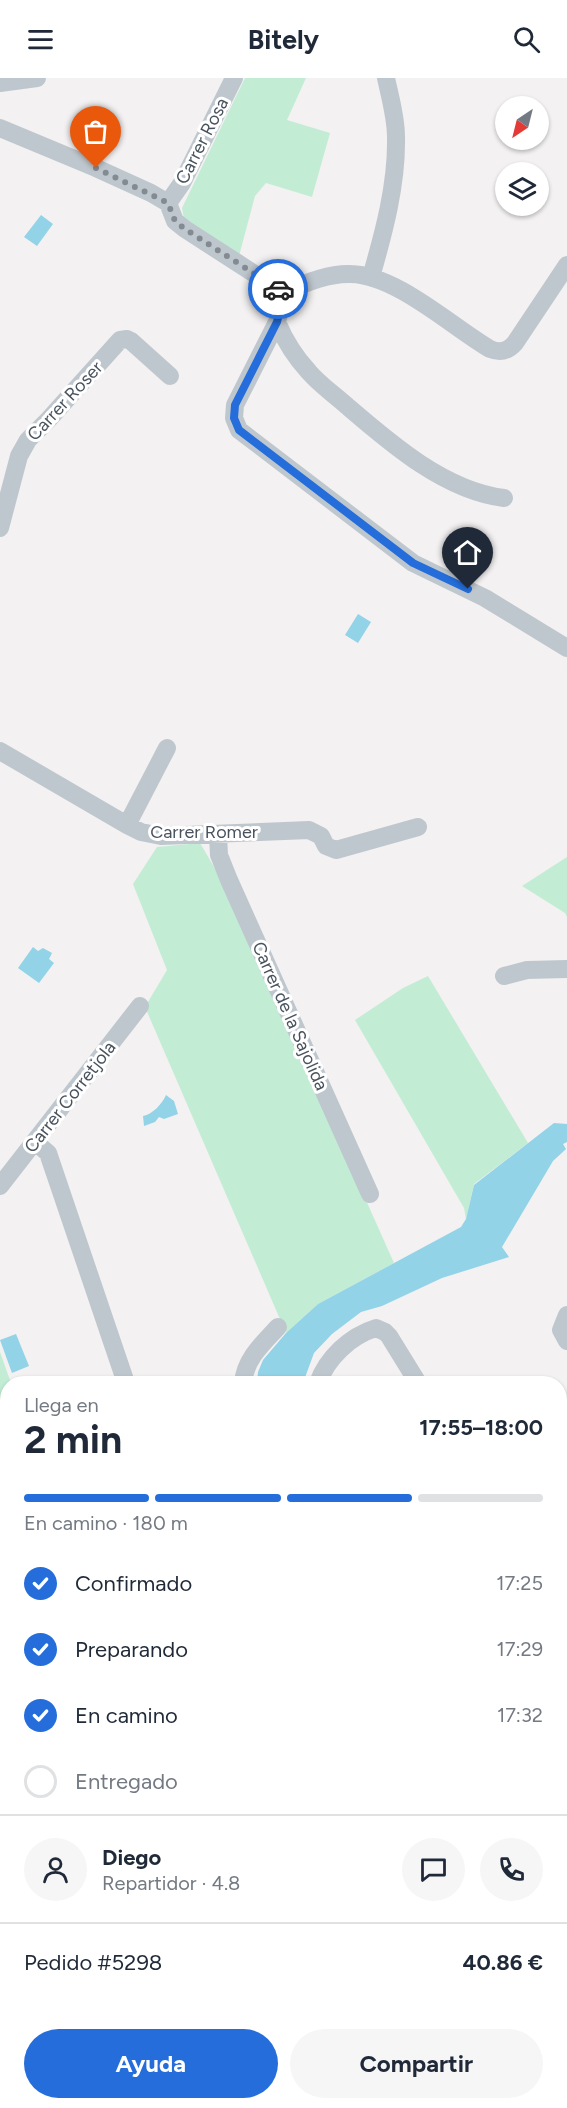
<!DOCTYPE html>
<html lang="es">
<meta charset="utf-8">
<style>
:root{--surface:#fff;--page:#f6f6f7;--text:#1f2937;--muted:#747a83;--line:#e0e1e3;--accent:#246dda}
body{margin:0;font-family:Figtree,sans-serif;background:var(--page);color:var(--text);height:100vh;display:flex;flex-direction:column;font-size:22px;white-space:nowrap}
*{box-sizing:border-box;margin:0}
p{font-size:20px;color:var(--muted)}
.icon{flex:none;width:33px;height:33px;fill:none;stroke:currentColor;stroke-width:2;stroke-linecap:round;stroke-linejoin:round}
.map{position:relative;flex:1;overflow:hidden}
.side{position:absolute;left:0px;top:1298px;width:567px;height:734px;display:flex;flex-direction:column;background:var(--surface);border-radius:24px 24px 0 0;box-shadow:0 2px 4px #0004}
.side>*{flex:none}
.needle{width:39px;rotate:215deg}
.tools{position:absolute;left:495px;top:18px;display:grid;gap:12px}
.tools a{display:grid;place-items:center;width:54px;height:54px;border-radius:50%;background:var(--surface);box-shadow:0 2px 4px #0004;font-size:30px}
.pin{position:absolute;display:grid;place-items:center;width:51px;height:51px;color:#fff;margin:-62px -26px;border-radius:50% 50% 50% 0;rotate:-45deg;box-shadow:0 0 6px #0007}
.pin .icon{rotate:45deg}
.courier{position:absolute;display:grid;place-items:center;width:60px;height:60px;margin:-30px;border:4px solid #246dda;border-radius:50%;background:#fff;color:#222;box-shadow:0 2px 8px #0007}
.head em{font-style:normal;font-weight:700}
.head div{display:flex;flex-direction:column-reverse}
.head{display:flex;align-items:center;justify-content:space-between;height:102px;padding:0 24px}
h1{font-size:39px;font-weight:700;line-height:45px}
.bar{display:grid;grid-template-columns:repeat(4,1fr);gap:9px 6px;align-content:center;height:72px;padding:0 24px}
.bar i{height:8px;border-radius:4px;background:var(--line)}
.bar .on{background:var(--accent)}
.bar p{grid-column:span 4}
.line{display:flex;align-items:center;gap:15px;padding:0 24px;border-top:2px solid var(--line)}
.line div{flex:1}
.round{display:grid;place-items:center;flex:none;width:63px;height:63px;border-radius:32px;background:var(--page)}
ol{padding:0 24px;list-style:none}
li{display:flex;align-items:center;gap:18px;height:66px}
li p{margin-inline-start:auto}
li .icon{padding:6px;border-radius:50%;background:var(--accent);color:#fff;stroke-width:4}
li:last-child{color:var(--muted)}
li i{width:33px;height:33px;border:3px solid var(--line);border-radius:50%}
.button{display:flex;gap:12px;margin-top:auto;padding:12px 24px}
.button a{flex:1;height:69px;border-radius:36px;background:var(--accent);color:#fff;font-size:24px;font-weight:700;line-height:69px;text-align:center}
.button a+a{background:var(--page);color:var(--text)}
header{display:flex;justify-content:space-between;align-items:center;height:78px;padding:0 24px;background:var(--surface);font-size:27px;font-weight:700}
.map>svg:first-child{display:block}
.green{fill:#c2edd4}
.water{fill:#92d3e7}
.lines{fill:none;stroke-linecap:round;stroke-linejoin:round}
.stream{stroke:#92d3e7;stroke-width:4.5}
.minor{stroke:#bfc7ce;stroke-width:18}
.done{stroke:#848a91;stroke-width:6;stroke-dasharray:0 10.8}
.route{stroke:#246dda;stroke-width:8}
.labels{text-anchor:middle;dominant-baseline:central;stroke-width:6;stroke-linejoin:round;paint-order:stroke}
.street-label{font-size:18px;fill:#49535d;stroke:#fff}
</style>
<header><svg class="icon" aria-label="menu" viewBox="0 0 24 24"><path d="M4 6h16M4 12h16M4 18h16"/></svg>Bitely<svg class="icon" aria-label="search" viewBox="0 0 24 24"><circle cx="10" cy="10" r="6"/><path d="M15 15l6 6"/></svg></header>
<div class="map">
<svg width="567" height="2030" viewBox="0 0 567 2030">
<rect width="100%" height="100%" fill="#f3f1f1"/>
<path class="green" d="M245,0h61l-19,42 43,13 -18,64 -46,-14 -11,13 -16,60 -55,-37 -2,-11z
M200,765l27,46 167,374 -76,41 -32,29 -141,-326 22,-37 -34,-86 24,-37z
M567,779v60l-2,-4 -43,-27z
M428,898l100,167 -54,41 -8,35 -2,-11 -109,-188 48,-32z
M0,1274l11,31h-3l-1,150 -7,12z
M0,1506l8,2 -1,124 -7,9z"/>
<path class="water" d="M41,137l12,9 -16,22 -13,-9z
M358,536l13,8 -13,21 -13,-8z
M33,869l5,4 5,-3 9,5 -3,6 5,4 -15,20 -21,-15z
M166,1017l8,6 4,13 -14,5 -5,-2 -4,5 -11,4 -1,-10c10,-2 19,-12 23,-21z
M554,1045l13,1v18l-4,2 3,5 -13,12 -51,86 7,10 -67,21 -60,28 -21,6 -29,22 -18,19 -11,30h-46l1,-11 5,-12 23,-27 32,-29 143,-77 5,-8 8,-34z
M16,1256l13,32 -17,7 -12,-33z"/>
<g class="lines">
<path class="stream" d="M0,1568l8,-21"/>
<path class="minor" d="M0,5l37,-5
M0,50l96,40 55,25 17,10 7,18 10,8 99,64
M168,125l14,-20 52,-105
M567,187l-52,78c-8,9 -15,10 -25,6 -39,-23 -94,-74 -139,-75 -22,-1 -47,9 -67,19l-7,29 -42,83 -1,13 5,12 174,133 72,35 82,50
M371,199c13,-45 26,-93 25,-140 0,-20 -6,-40 -10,-59
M277,244c8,19 18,35 32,50 11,13 26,23 38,34 43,37 98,85 157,92
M0,450l19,-72 9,-16 21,-21 71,-79 7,-1 4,2 39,35
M0,673l127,74 14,7 20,4 148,-6 12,6 5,10 10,4 82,-23
M127,747l40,-77
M218,757l1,20 10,25 141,314
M504,898l23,-6 40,-1
M35,1064l13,11 78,230
M0,1108l140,-180
M567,1237l-6,15 6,11
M243,1305c2,-24 20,-40 35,-56
M318,1305c9,-25 32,-47 58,-55l9,4 4,4 29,47
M560,1461l7,-4
M0,1493l8,2
M560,1669l7,-5
M560,1924l7,7
M0,2001l8,-3
M191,2024l1,6"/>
</g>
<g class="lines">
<path class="done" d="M96,90l72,35 7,18 10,8 93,60"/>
<path class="route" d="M278,211l6,4 -7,29 -42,83 -1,13 5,12 174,133 55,26"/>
</g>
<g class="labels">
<g class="street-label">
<text transform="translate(202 63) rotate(-63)">Carrer Rosa</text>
<text transform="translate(65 323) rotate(-47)">Carrer Roser</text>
<text x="204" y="754">Carrer Romer</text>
<text transform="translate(290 938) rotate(66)">Carrer de la Sajolida</text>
<text transform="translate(70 1019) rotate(-52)">Carrer Corretjola</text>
</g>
</g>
</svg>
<div class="tools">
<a><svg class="needle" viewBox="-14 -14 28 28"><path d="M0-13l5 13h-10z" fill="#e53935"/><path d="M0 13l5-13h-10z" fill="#747a83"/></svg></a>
<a><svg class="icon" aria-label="layers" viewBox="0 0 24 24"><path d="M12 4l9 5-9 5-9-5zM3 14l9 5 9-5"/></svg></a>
</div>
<div class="pin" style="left:96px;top:90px;background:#ea580c"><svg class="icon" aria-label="bag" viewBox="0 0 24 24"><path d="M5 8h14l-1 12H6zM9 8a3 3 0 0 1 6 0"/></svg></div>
<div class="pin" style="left:468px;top:511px;background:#1f2937"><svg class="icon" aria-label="home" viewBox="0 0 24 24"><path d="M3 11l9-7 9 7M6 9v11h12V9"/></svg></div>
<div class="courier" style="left:278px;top:211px"><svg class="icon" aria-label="car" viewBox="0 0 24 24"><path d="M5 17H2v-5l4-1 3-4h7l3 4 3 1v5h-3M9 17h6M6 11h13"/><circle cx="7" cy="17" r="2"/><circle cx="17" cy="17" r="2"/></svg></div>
<section class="side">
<div class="head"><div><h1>2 min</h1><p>Llega en</p></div><em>17:55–18:00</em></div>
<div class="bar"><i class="on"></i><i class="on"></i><i class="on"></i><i></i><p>En camino · 180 m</p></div>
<ol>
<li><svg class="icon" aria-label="check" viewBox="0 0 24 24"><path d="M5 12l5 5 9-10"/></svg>Confirmado<p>17:25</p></li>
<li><svg class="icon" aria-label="check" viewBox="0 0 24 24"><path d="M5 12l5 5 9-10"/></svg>Preparando<p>17:29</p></li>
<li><svg class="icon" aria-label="check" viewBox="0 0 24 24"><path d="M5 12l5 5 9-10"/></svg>En camino<p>17:32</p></li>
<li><i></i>Entregado</li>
</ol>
<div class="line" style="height:108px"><a class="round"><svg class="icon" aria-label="person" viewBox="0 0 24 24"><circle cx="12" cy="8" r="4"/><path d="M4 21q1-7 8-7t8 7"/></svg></a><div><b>Diego</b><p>Repartidor · 4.8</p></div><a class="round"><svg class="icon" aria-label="chat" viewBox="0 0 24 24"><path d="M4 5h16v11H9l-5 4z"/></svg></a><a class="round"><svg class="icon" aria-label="phone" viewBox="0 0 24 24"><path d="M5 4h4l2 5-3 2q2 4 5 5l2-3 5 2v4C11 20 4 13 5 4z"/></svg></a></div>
<div class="line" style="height:78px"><div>Pedido #5298</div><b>40.86 €</b></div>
<div class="button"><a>Ayuda</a><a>Compartir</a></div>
</section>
</div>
